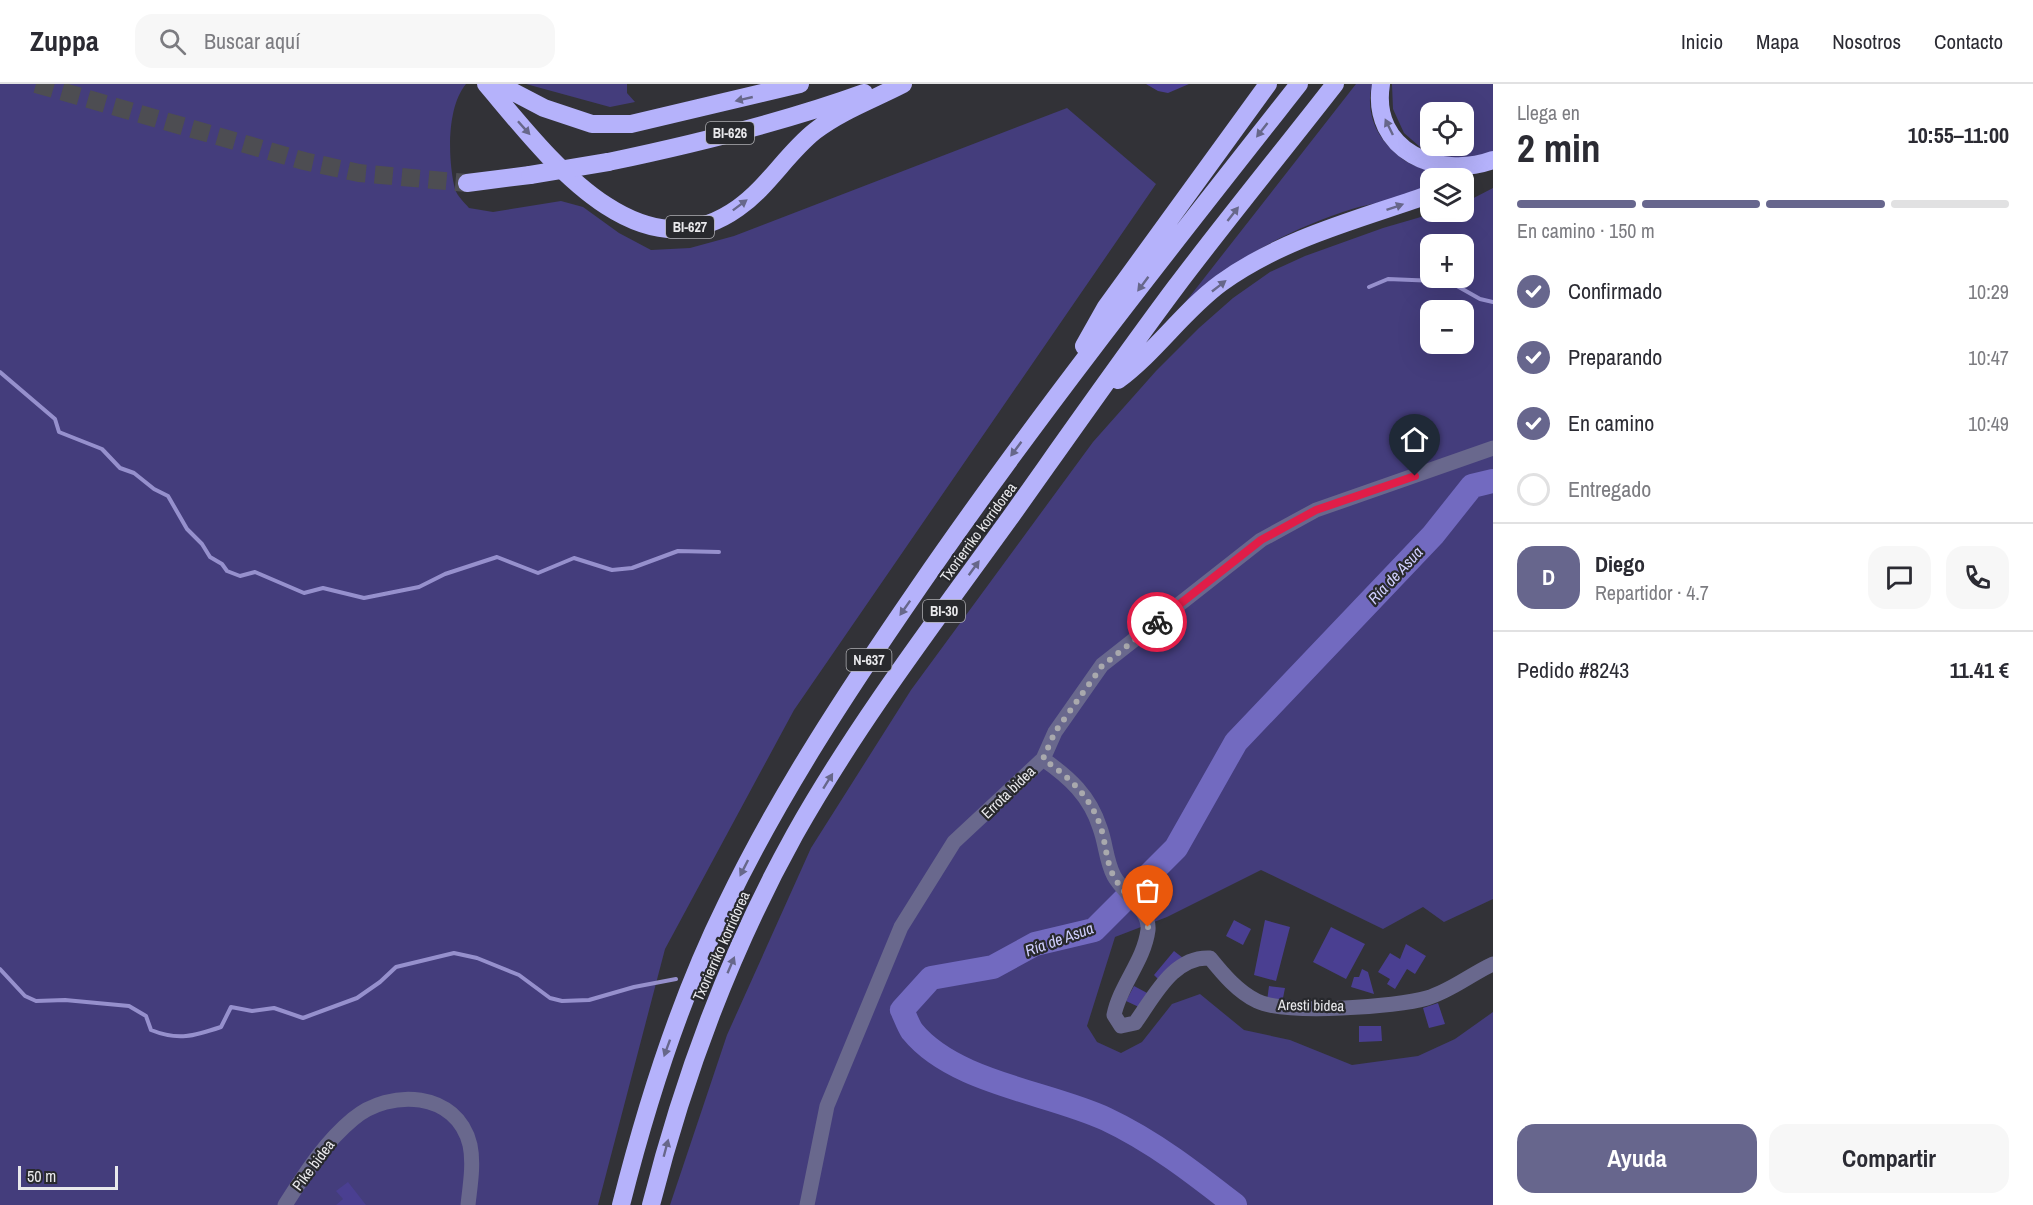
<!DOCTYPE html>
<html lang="es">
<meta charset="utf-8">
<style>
:root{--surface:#fff;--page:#f7f7f7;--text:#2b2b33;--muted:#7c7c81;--line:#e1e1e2;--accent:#67668d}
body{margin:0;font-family:"Archivo Narrow",sans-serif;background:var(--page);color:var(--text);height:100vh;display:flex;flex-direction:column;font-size:22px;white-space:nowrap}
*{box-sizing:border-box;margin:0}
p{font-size:20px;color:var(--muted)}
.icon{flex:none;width:33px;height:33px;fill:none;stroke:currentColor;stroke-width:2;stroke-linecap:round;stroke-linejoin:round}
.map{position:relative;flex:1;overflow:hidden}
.side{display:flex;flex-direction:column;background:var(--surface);width:540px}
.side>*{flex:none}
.fabs{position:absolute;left:1420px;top:18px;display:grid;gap:12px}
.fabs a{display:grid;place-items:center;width:54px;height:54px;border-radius:12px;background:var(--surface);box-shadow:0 6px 24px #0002;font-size:30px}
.scale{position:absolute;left:18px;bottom:15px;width:100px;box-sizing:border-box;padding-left:6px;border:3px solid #e9e9ec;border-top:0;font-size:16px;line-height:21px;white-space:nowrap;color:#e9e9ec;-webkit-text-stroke:4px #28292d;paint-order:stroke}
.pin{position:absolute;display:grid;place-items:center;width:51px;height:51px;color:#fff;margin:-62px -26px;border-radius:50% 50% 50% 0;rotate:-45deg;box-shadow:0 0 6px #0007}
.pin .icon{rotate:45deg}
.courier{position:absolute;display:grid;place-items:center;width:60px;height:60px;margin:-30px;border:4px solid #e11d48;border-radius:50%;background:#fff;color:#222;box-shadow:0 2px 8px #0007}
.head em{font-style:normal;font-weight:700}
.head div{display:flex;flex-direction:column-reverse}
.head{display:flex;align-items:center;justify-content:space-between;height:102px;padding:0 24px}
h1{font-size:39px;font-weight:700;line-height:45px}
.bar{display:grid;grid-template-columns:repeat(4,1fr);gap:9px 6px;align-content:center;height:72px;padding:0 24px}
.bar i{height:8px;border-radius:4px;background:var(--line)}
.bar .active{background:var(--accent)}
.bar p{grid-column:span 4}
.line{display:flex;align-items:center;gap:15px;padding:0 24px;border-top:2px solid var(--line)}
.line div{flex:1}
.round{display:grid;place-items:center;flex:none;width:63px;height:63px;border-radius:18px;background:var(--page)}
ol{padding:0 24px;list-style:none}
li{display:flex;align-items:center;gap:18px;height:66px}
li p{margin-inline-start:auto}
li .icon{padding:6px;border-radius:50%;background:var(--accent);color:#fff;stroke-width:4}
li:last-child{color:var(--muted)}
li i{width:33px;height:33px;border:3px solid var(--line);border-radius:50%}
.action{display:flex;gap:12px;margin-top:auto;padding:12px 24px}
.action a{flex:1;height:69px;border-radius:18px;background:var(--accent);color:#fff;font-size:24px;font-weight:700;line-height:69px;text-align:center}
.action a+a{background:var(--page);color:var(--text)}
header{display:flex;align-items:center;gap:36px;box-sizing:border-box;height:84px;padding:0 30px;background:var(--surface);border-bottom:2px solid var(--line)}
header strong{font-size:28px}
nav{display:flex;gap:33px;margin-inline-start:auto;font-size:21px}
.search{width:420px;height:54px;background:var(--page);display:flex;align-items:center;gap:15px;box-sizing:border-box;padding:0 21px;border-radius:18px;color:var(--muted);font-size:22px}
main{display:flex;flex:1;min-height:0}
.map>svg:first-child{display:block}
.green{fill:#443d7c;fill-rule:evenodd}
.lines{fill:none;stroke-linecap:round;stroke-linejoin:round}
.stream{stroke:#9690cd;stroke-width:4}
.river{stroke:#726ac0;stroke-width:24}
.building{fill:#4a3f91}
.highway-tunnel{stroke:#4d4d52;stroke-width:18;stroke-dasharray:18 9;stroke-linecap:butt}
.street{stroke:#69688d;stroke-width:15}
.highway{stroke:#b5b2fb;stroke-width:18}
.highway-bridge{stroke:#b5b2fb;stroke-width:18}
.oneway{fill:#67678a}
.done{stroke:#a9a9ad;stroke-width:6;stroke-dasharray:0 10.8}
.route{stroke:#e11d48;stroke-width:8}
.labels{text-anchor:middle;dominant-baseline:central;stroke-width:4.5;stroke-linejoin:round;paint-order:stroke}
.shield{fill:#28292d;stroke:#afafb3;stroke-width:1.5}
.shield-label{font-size:14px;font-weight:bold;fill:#e9e9ec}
.street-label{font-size:15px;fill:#e9e9ec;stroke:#28292d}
.water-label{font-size:16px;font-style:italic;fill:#d0cffe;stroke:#28292d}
</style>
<header>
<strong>Zuppa</strong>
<div class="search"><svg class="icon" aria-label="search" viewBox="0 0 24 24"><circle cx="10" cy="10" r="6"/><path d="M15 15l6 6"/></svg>Buscar aquí</div>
<nav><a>Inicio</a><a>Mapa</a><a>Nosotros</a><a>Contacto</a></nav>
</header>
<main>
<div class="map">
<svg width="1493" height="1121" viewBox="0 0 1493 1121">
<rect width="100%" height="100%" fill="#323237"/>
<path class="green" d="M0,0h466c-20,24 -18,77 -11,105 2,7 10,14 14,19l24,4 68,-11 22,6 36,26 32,17 39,-2 44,-12 333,-128 89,76 -362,526 -129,239 -67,256h-598z
M526,0h101v9l8,9 -25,5z
M1356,0h16c-8,33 8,60 35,78 9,6 22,5 28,16h-4v8c-18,13 -57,16 -79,23 -65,21 -123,52 -172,100z
M1392,0h101v68l-34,8 -32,-7 -23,-20 -11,-24zM1431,28h33v34h-33z
M1493,104v711l-49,23 -21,-15 -40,22 -122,-59 -94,47 -52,20 -28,89 10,16 24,11 21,-11 30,-38 28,-10 44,36 46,10 62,25 66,-9 37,-17 38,-27v193h-823l57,-170 84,-187 100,-158 182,-248 63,-71 43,-43 34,-30 37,-26 35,-16 78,-28 55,-16h26v-9zM1431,160h33v34h-33zM1431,226h33v34h-33z"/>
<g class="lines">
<path class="stream" d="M1369,203l19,-8 48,2 14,1 30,17 13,3
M0,288l55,47 4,13 43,17 18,19 14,5 20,16 14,7 19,33 15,15 8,13 12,7 5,7 13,5 15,-4 49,21 19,-5 41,10 55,-11 26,-13 52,-17 41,16 36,-15 38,12 20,-2 46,-17 41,1
M0,885l25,27 11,5 29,-1 64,6 17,10 5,14c27,11 43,6 70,-3l10,-20 21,4 22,-3 29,10 54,-20 23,-16 16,-15 58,-14 23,5 42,17 31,23 12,3 27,-1 45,-13 42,-8"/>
<path class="river" d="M1235,1121c-41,-32 -82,-64 -129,-86 -58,-27 -152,-36 -194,-88 -4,-6 -7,-15 -10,-21l29,-32 62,-11 42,-23 59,-14 82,-82 60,-106 197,-207 39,-49 21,-5"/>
</g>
<path class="building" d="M1146,0h43l-21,9 -10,-2z
M1234,836l17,9 -8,16 -17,-9z
M1265,836l25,7 -14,54 -22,-6z
M1331,843l34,17 -19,35 -33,-17z
M1406,860l20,12 -11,18 -8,-5 -12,20 -8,-5 3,-5 -12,-7 12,-19 10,6z
M1174,867l9,7 -21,25 -8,-8z
M1362,885l6,3 6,22 -23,-7 3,-10h5z
M1134,902l15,8 -8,14 -15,-7z
M1269,902l16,2 -3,15 -15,-2z
M1438,919l7,21 -16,4 -6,-20z
M1359,942h22l1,15 -23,1z
M348,1098l18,23h-30l7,-6 -7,-8z"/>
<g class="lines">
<path class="highway-tunnel" d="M36,0l268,77 55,12 108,10"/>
<path class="street" d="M1043,675c26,18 47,37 57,69 6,16 6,33 14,48 9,17 36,33 34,54 -4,31 -28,55 -34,85l7,11 14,-3c19,-26 38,-67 75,-65 13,16 28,34 47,43 28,14 140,6 170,-3 24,-7 44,-24 66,-34
M285,1121c20,-31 39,-62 68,-86 37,-31 104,-28 117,26 4,19 0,41 -2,60
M807,1121l20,-99 74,-179 53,-85 89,-83 12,-27 47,-67 159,-125 55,-30 177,-62"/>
<path class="highway" d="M486,0c58,68 151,196 252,124 30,-21 49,-55 77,-77 26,-20 59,-32 88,-47
M498,0l46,24 48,16h39l169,-40
M1381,0c-11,67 58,96 112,76
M608,78c86,-18 173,-39 256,-69
M467,99l63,-8
M1084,262l22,-39 162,-223
M1118,296c38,-28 65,-69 103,-97 62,-45 139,-64 210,-89
M621,1121c26,-103 58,-205 105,-300 54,-112 122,-215 193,-318 119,-173 250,-338 380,-503
M651,1121c33,-130 79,-254 144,-371 63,-112 142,-215 217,-319 54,-76 107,-152 163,-227 52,-69 107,-136 160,-204"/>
<path class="highway-bridge" d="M530,91l78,-13"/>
</g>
<defs><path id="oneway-solid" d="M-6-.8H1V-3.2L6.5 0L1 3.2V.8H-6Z" transform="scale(1.5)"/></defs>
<g class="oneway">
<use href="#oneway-solid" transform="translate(744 15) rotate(167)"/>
<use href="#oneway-solid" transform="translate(1389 43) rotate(-116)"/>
<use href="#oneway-solid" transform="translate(524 44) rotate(48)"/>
<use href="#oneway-solid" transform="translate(1262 46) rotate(128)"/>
<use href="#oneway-solid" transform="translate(740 121) rotate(-37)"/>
<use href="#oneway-solid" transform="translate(1395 123) rotate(-19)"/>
<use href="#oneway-solid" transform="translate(1233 130) rotate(-52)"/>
<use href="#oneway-solid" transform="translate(1143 200) rotate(127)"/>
<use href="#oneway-solid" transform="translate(1219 202) rotate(-38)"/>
<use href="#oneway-solid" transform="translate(1016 365) rotate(127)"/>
<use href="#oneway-solid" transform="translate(974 484) rotate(-54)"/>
<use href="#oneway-solid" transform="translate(905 524) rotate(125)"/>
<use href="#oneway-solid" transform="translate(828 697) rotate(-58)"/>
<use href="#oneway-solid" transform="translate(744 784) rotate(117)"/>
<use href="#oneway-solid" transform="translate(731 881) rotate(-67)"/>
<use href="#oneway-solid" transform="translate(667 964) rotate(110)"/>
<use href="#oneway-solid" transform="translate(666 1064) rotate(-75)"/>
</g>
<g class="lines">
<path class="done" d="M1148,843c-7,-20 -23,-31 -34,-50 -8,-15 -8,-33 -13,-49 -10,-31 -32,-51 -58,-69l12,-27 47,-66 55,-44"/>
<path class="route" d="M1157,538l104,-82 55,-30 99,-34"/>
</g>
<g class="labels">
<g class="shield">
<rect x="706" y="38" width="48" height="22" rx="4.5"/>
<rect x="666" y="132" width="48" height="22" rx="4.5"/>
<rect x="923" y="516" width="42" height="22" rx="4.5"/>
<rect x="846.5" y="565" width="45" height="22" rx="4.5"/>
</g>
<g class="shield-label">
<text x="730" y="49">BI-626</text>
<text x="690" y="143">BI-627</text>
<text x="944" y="527">BI-30</text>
<text x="869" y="576">N-637</text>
</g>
<g class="street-label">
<text transform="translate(978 448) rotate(-54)">Txorierriko korridorea</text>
<text transform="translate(1008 708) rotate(-44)">Errota bidea</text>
<text transform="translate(721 862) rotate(-66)">Txorierriko korridorea</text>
<text transform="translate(1311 921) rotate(1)">Aresti bidea</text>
<text transform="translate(313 1081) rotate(-53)">Pike bidea</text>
</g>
<g class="water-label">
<text transform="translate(1395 491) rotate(-47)">Ría de Asua</text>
<text transform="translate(1059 855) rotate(-20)">Ría de Asua</text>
</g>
</g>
</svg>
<div class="fabs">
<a><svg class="icon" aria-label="locate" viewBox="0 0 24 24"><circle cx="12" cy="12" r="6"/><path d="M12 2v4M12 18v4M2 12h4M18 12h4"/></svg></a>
<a><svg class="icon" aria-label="layers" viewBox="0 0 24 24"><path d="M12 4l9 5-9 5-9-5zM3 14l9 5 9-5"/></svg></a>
<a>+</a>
<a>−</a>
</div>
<div class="scale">50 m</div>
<div class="pin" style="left:1148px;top:843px;background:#ea580c"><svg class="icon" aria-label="bag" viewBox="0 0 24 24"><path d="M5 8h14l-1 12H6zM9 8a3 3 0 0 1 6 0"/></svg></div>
<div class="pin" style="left:1415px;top:392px;background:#1f2937"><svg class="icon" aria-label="home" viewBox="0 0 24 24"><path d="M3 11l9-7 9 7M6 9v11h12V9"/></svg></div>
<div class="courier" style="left:1157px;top:538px"><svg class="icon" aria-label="bike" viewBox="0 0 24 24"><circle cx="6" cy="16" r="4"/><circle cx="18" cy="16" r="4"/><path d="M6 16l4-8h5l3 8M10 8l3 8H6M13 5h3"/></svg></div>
</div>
<section class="side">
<div class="head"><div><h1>2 min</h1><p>Llega en</p></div><em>10:55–11:00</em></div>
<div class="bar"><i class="active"></i><i class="active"></i><i class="active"></i><i></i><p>En camino · 150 m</p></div>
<ol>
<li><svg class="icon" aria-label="check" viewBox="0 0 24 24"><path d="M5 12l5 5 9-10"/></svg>Confirmado<p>10:29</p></li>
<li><svg class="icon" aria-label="check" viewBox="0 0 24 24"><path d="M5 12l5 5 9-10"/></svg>Preparando<p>10:47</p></li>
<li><svg class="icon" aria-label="check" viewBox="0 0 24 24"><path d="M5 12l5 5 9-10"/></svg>En camino<p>10:49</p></li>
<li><i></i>Entregado</li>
</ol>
<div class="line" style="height:108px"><b class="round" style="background:var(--accent);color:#fff">D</b><div><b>Diego</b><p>Repartidor · 4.7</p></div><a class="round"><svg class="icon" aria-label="chat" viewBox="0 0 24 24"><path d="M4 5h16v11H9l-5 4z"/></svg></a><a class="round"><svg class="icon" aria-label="phone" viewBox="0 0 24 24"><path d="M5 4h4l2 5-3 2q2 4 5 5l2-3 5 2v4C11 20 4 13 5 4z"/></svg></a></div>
<div class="line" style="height:78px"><div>Pedido #8243</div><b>11.41 €</b></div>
<div class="action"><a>Ayuda</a><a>Compartir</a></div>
</section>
</main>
